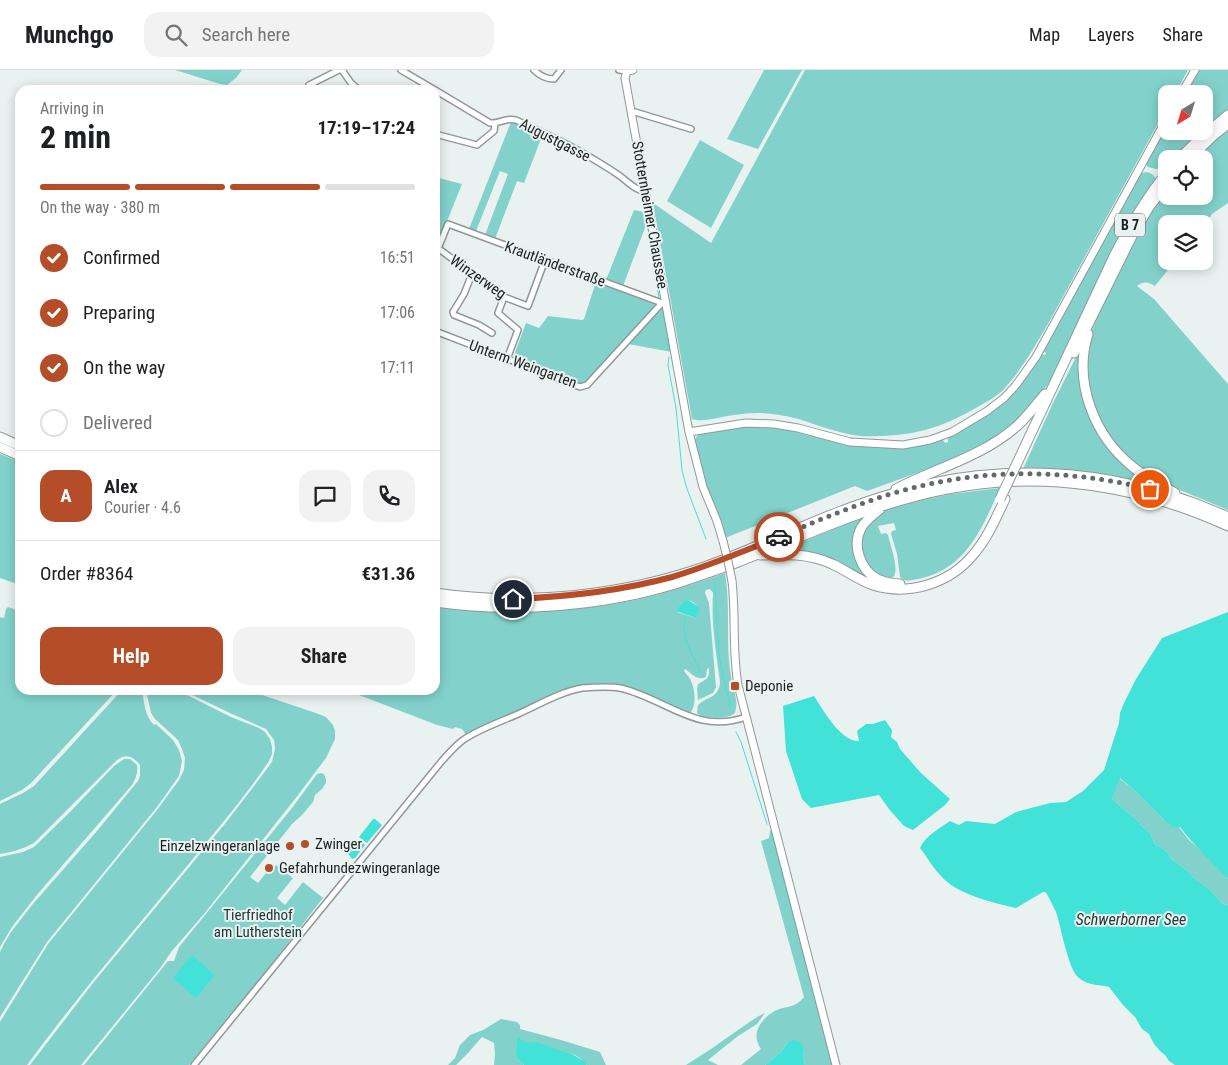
<!DOCTYPE html>
<meta charset="utf-8">
<style>
:root{--surface:#fff;--page:#f2f2f2;--text:#202124;--muted:#757577;--line:#e0e0e0;--accent:#b54d29}
body{margin:0;font-family:"Roboto Condensed",sans-serif;background:var(--page);color:var(--text);height:100vh;display:flex;flex-direction:column;font-size:19px;white-space:nowrap}
*{box-sizing:border-box;margin:0}
p{font-size:16px;color:var(--muted)}
.icon{flex:none;width:28px;height:28px;fill:none;stroke:currentColor;stroke-width:2;stroke-linecap:round;stroke-linejoin:round}
.map{position:relative;flex:1;overflow:hidden}
.drawer{position:absolute;left:15px;top:15px;width:425px;height:610px;display:flex;flex-direction:column;background:var(--surface);border-radius:15px;box-shadow:0 2px 12px #0003}
.drawer>*{flex:none}
.needle{width:32px;rotate:218deg}
.controls{position:absolute;left:1158px;top:15px;display:grid;gap:10px}
.controls a{display:grid;place-items:center;width:55px;height:55px;border-radius:10px;background:var(--surface);box-shadow:0 2px 12px #0003;font-size:25px}
.pin{position:absolute;display:grid;place-items:center;width:42px;height:42px;color:#fff;margin:-21px;border:2px solid #fff;border-radius:50%;box-shadow:0 1px 5px #0007}
.courier{position:absolute;display:grid;place-items:center;width:50px;height:50px;margin:-25px;border:4px solid #b54d29;border-radius:50%;background:#fff;color:#222;box-shadow:0 1px 6px #0007}
.headline em{font-style:normal;font-weight:700}
.headline div{display:flex;flex-direction:column-reverse}
.headline{display:flex;align-items:center;justify-content:space-between;height:85px;padding:0 25px}
h1{font-size:32px;font-weight:700;line-height:38px}
.bar{display:grid;grid-template-columns:repeat(4,1fr);gap:8px 5px;align-content:center;height:60px;padding:0 25px}
.bar i{height:6px;border-radius:4px;background:var(--line)}
.bar .current{background:var(--accent)}
.bar p{grid-column:span 4}
.line{display:flex;align-items:center;gap:12px;padding:0 25px;border-top:1px solid var(--line)}
.line div{flex:1}
.round{display:grid;place-items:center;flex:none;width:52px;height:52px;border-radius:15px;background:var(--page)}
ol{padding:0 25px;list-style:none}
li{display:flex;align-items:center;gap:15px;height:55px}
li p{margin-inline-start:auto}
li .icon{padding:5px;border-radius:50%;background:var(--accent);color:#fff;stroke-width:4}
li:last-child{color:var(--muted)}
li i{width:28px;height:28px;border:2px solid var(--line);border-radius:50%}
.button{display:flex;gap:10px;margin-top:auto;padding:10px 25px}
.button a{flex:1;height:58px;border-radius:15px;background:var(--accent);color:#fff;font-size:20px;font-weight:700;line-height:58px;text-align:center}
.button a+a{background:var(--page);color:var(--text)}
header{display:flex;align-items:center;gap:30px;box-sizing:border-box;height:70px;padding:0 25px;background:var(--surface);border-bottom:1px solid var(--line)}
header strong{font-size:24px}
nav{display:flex;gap:28px;margin-inline-start:auto;font-size:18px}
.search{width:350px;height:45px;background:var(--page);display:flex;align-items:center;gap:12px;box-sizing:border-box;padding:0 18px;border-radius:15px;color:var(--muted);font-size:19px}
.map>svg:first-child{display:block}
.green{fill:#82d2cb;fill-rule:evenodd}
.water{fill:#42e2d8}
.lines{fill:none;stroke-linecap:round;stroke-linejoin:round}
.stream{stroke:#42e2d8;stroke-width:1}
.street-casing{stroke:#919897;stroke-width:8}
.secondary-casing{stroke:#919897;stroke-width:9}
.highway-casing{stroke:#919897;stroke-width:11}
.street{stroke:#fff;stroke-width:5}
.secondary{stroke:#fff;stroke-width:7}
.highway{stroke:#fff;stroke-width:9}
.secondary-bridge-casing{stroke:#919897;stroke-width:9;stroke-linecap:butt}
.highway-bridge-casing{stroke:#919897;stroke-width:11;stroke-linecap:butt}
.secondary-bridge{stroke:#fff;stroke-width:7}
.highway-bridge{stroke:#fff;stroke-width:9}
.done{stroke:#646a69;stroke-width:5;stroke-dasharray:0 9}
.route{stroke:#b54d29;stroke-width:6}
.poi-dot{fill:#b54d29;stroke:#e9f2f1;stroke-width:2}
.labels{text-anchor:middle;dominant-baseline:central;stroke-width:4;stroke-linejoin:round;paint-order:stroke}
.shield{fill:#e9f2f1;stroke:#5a5f5f;stroke-width:1}
.shield-label{font-size:14px;font-weight:bold;fill:#1d2020}
.street-label{font-size:15px;fill:#1d2020;stroke:#e9f2f1}
.poi-label{font-size:15px;fill:#1d2020;stroke:#e9f2f1;text-anchor:start}
.park-label{font-size:15px;fill:#203937;stroke:#e9f2f1}
.water-label{font-size:16px;font-style:italic;fill:#233c3a;stroke:#e9f2f1}
</style>
<header>
<strong>Munchgo</strong>
<div class="search"><svg class="icon" aria-label="search" viewBox="0 0 24 24"><circle cx="10" cy="10" r="6"/><path d="M15 15l6 6"/></svg>Search here</div>
<nav><a>Map</a><a>Layers</a><a>Share</a></nav>
</header>
<div class="map">
<svg width="1228" height="995" viewBox="0 0 1228 995">
<rect width="100%" height="100%" fill="#e9f2f1"/>
<path class="green" d="M175,0h67l-6,8 -9,7 -7,-1z
M764,0h38l-44,79 -31,-10z
M805,0h383l-13,24h-9v15l-118,215c-13,22 -26,45 -43,64 -8,9 -21,15 -31,21 -32,18 -54,25 -91,27 -9,0 -20,1 -30,-1 -25,-4 -50,-17 -74,-20 -15,-3 -30,-2 -45,0 -13,1 -29,8 -42,4l-39,-216 58,40z
M1197,0h31v41l-24,20v-37h-21z
M511,52l6,1 25,13 -18,47 -7,-2 -22,58 -10,-4 23,-61 -8,-3 -24,60 -7,-2z
M1166,55v6h38l-29,28h-9v9l-1,1h-9l-8,-2 -3,-4z
M1228,57v76l-16,11 -8,11v-1h-38v37h9l-20,25c-7,-4 -11,-5 -18,0l17,13 74,85v126l-48,-20 -28,-14 -21,-15 -26,-29 -16,-39 -3,-23 4,-34 4,-12 10,-23 37,-75 25,-36v6h38v-37h-11z
M700,70l44,25 -33,63 -44,-27z
M1147,102l5,2 5,5 -108,204 -20,27 -31,27 -42,22 -89,32 -12,-5 -130,52 -16,-42 -15,-55c4,-10 13,-9 23,-11 27,-6 56,-5 84,1 22,6 44,14 67,16 26,2 48,-3 73,-8l2,1 2,3 3,-1v-4l2,-3 36,-19 55,-62 4,1 1,-2 -3,-2 95,-176 3,-2z
M435,107l27,7 -27,67z
M634,140l10,2 2,13 -23,61 -17,-6z
M595,212l59,22 1,1v3l-69,73 -3,3h-5l-65,-26 13,-35 13,5 9,-12 34,4 2,-1 11,-34z
M661,239l4,3 7,40 -44,-8z
M1084,271v53l-2,3 3,3 10,26 59,59 -56,-12 -39,-4h-36l30,-66z
M0,384l20,8v123l-20,-7z
M1000,418c-18,40 -33,81 -82,91 -7,1 -13,4 -18,-2l-3,-23 -6,-20 1,-3 4,-1 -2,-7 -16,3 3,8 5,-1 2,2c2,9 11,33 6,41 -1,2 -4,3 -6,4l-17,-8 -11,-19 4,-24 18,-18 40,-11 29,-6z
M861,448l1,3c-13,28 -12,33 6,57l-49,-24 -30,-5 6,-4z
M725,503c6,34 0,69 6,104 1,8 7,23 5,30 0,3 -1,6 -2,7 -6,5 -31,5 -37,-1l1,-8c10,-9 21,-7 22,-23 -4,-30 -9,-59 -7,-89l-3,-4 -4,1 -1,3 4,10 7,84 -3,6 -15,7 -1,-11 1,-5c8,-5 12,-5 11,-16l-2,1 -1,8c-9,4 -14,-3 -21,-8l-1,2c2,3 6,6 7,10 4,9 6,24 -1,32h-2c-24,-9 -46,-24 -71,-29 -37,-6 -72,15 -105,30 -16,6 -31,12 -46,21l-4,-6 -7,-2 -2,2 -16,-4 -91,-35h89v-84c69,10 154,7 221,-11 23,-6 46,-14 69,-22zM688,530l5,2 5,4 -2,12 -19,-6z
M8,537l12,4v79h97l-86,93 -9,7 -22,11v-184l4,1 2,-9z
M122,620h20c2,12 3,26 12,35l2,-1 17,16 6,10 3,11 -3,15 -22,31 -110,135 -47,75v-65l5,-10 6,-10 21,-27 65,-74 41,-50 2,-5v-11c-7,-9 -14,-12 -23,-5l-83,83c-11,6 -21,9 -34,11v-50l23,-11 11,-7z
M146,620h31l54,27 28,11 6,4 5,7 2,8v7l-3,7c-23,35 -51,67 -77,99 -56,68 -113,134 -165,205h-27v-43l48,-78 109,-134 22,-30 5,-10 1,-12 -3,-9 -4,-9 -23,-21 -4,-6z
M182,620h65l69,23 10,4 7,8 2,6v8l-9,19 -31,41 -91,115 -33,38 -10,15 -80,98h-51l63,-82 131,-158 30,-39 18,-24 3,-13 -1,-9 -8,-11 -34,-15z
M124,689h6l7,6c1,8 -1,13 -5,20l-96,111 -24,31 -12,20v-90l23,-5 11,-5 36,-35 44,-46z
M321,703l3,1 2,5v4l-4,6 -7,6 -2,7 -11,13 -10,9 -42,53 8,6 8,-10 2,1 8,-9 17,13 -16,20 8,7 18,-23 20,16 -56,72 -78,95h-105l84,-104h6l5,-14 113,-139 25,-34z
M1119,708l13,10 32,32 15,7 9,12 26,24 14,16v27l-6,-3 -13,-14 -16,-12 -5,-6 -18,-13 -2,-5 -6,-5 -7,-4 -5,-11 -8,-7 -4,-5 -26,-22z
M772,760l61,235h-28l-2,-6 1,-11 -16,-6 -7,10 -16,13h-24l20,-16c-10,-14 -2,-28 12,-37 11,-7 21,-2 31,-15l-43,-156 8,-3 1,-7z
M765,943l-8,11 -19,12 -30,24 10,5h-32c18,-11 35,-23 52,-35 9,-6 18,-13 27,-17z
M501,949l16,3 3,3v4l41,11 39,12 6,13h-19c-18,-23 -46,-11 -70,-6l7,6h-30l1,-11 -1,-11 -12,-6 -14,16 -12,12h-8l7,-7 5,-13 10,-10 13,-5z"/>
<path class="water" d="M688,530l10,6 1,5 -3,7 -20,-7 7,-9z
M1228,542v267c-16,-17 -34,-33 -48,-52h-7l-9,-7 -32,-32 -12,-10 -8,21 26,22 4,5 8,7 5,11 7,4 6,5 2,5 18,13 5,6 16,12 13,14 6,3v159h-53l-6,-4 -4,-6 -5,-4 -6,-7 -5,-10 -7,-5 -7,-12 -12,-12 -14,-18c-11,-3 -21,-1 -30,-9 -11,-8 -18,-52 -23,-66 -3,-6 -6,-12 -9,-18l-2,-2h-2l-27,16c-22,-5 -60,-14 -75,-32 -8,-8 -14,-19 -21,-28 5,-12 20,-20 30,-27l9,4 7,-4 29,3 21,-12 34,-9 16,-1 17,-11 21,-21 15,-47 1,-10 4,-10 12,-24 26,-41z
M814,626c9,14 27,46 45,45l-2,-10 9,-7h7l12,-4 7,10 -1,7 6,5 3,7 21,24 29,26 -5,6 -32,25 -7,-3 -3,-2 -14,-16 -10,-14 -68,13 -9,-9 -16,-48 -3,-45z
M373,749h2l7,6 -15,18 -8,-6z
M357,770h3l5,5 -10,13 -3,1 -5,-7z
M192,885l23,20 -19,23 -23,-20z
M518,967l8,6 10,-1 22,8 12,3 14,8 3,4h-63l-7,-6 -1,-8z
M794,970l5,1 5,7 -1,11 2,6h-40l16,-13 7,-10z"/>
<g class="lines">
<path class="stream" d="M542,59l12,5
M558,66c30,14 56,32 83,52
M643,127l16,101
M662,240l4,17 3,21
M669,287l-1,8 8,43 6,62 4,16 20,53
M715,512l4,72 4,23 8,32
M686,545c-7,21 6,37 14,56
M736,662l5,10 26,82
M771,761l61,234"/>
<g class="street-casing">
<path id="street" d="M342,0l9,13 8,7
M401,0l34,20
M534,0c6,6 12,9 20,9l7,-9
M619,0l8,1v-1
M309,15l30,-15
M435,20l55,33c10,1 16,-6 26,-3 36,17 71,33 104,56 8,6 16,15 26,16
M632,42h3l56,17
M435,64l42,11 17,-14 1,-7
M439,179l65,48 24,9 17,-46
M435,186l13,-32 214,79
M472,204l-8,20 -11,18 1,3 25,10 13,8
M504,227l-6,16 20,17 -11,29
M435,261l145,56 7,-2 75,-82h4
M194,995l247,-303c7,-8 14,-16 22,-22 16,-11 37,-18 55,-26 20,-9 42,-22 64,-26 12,-1 26,-2 38,0 45,10 76,47 126,29"/>
</g>
<g class="secondary-casing">
<path id="secondary" d="M633,0l-6,1 -2,7 64,354 14,55 14,34 6,20
M1181,24l14,-24
M689,362l57,-9 28,1 24,4 52,14 53,3 27,-5 22,-8 35,-21 17,-13 12,-13 20,-28 130,-237
M732,511c4,35 0,69 6,104l98,380"/>
</g>
<g class="highway-casing">
<path id="highway" d="M1179,89l20,-20 29,-24
M1189,89l25,-24 14,-11
M1088,264c-15,48 6,102 45,133 13,11 28,18 42,26
M1074,283l58,-117 17,-29 17,-22
M0,367l20,9
M0,377l20,9
M1019,389l96,-205c15,-28 31,-56 51,-80
M896,419c40,-21 86,-32 121,-63 10,-9 19,-21 28,-32
M880,439c-7,6 -14,11 -19,19 -9,18 -1,41 16,51 7,3 15,5 23,5
M760,485c25,-1 49,-2 72,9 14,6 26,16 41,21 35,11 76,-1 100,-30 14,-16 23,-37 32,-56
M435,523c88,13 188,3 272,-27 63,-23 123,-55 188,-73 30,-9 61,-16 92,-18 83,-8 166,8 241,42
M435,532c78,11 165,5 240,-18 21,-7 42,-14 63,-22 69,-27 136,-59 209,-73 95,-19 194,-3 281,37"/>
</g>
<use href="#street" class="street"/>
<use href="#secondary" class="secondary"/>
<use href="#highway" class="highway"/>
<g class="secondary-bridge-casing">
<path id="secondary-bridge" d="M723,471l5,20 4,20"/>
</g>
<g class="highway-bridge-casing">
<path id="highway-bridge" d="M1000,429l19,-40"/>
</g>
<use href="#secondary-bridge" class="secondary-bridge"/>
<use href="#highway-bridge" class="highway-bridge"/>
</g>
<g class="lines">
<path class="done" d="M779,467c38,-16 75,-32 115,-44 86,-25 168,-25 256,-4"/>
<path class="route" d="M513,529c53,-2 107,-8 159,-22 37,-11 72,-26 107,-40"/>
</g>
<g class="poi-dot">
<rect x="730" y="611" width="10" height="10" rx="2.5"/>
<circle cx="305" cy="774" r="5"/>
<circle cx="290" cy="776" r="5"/>
<circle cx="269" cy="798" r="5"/>
</g>
<g class="labels">
<rect class="shield" x="1115" y="143.5" width="30" height="23" rx="4"/>
<g class="shield-label">
<text x="1130" y="155">B 7</text>
</g>
<g class="street-label">
<text transform="translate(555 70) rotate(27)">Augustgasse</text>
<text transform="translate(650 145) rotate(80)">Stotternheimer Chaussee</text>
<text transform="translate(555 194) rotate(20)">Krautländerstraße</text>
<text transform="translate(478 207) rotate(35)">Winzerweg</text>
<text transform="translate(523 294) rotate(20)">Unterm Weingarten</text>
</g>
<g class="poi-label">
<text x="745" y="616">Deponie</text>
<text x="315" y="774">Zwinger</text>
<text x="280" y="776" text-anchor="end">Einzelzwingeranlage</text>
<text x="279" y="798">Gefahrhundezwingeranlage</text>
</g>
<g class="park-label">
<text x="258" y="845">Tierfriedhof<tspan x="258" dy="17">am Lutherstein</tspan></text>
</g>
<g class="water-label">
<text x="1131" y="849">Schwerborner See</text>
</g>
</g>
</svg>
<div class="controls">
<a><svg class="needle" viewBox="-14 -14 28 28"><path d="M0-13l5 13h-10z" fill="#e53935"/><path d="M0 13l5-13h-10z" fill="#757577"/></svg></a>
<a><svg class="icon" aria-label="locate" viewBox="0 0 24 24"><circle cx="12" cy="12" r="6"/><path d="M12 2v4M12 18v4M2 12h4M18 12h4"/></svg></a>
<a><svg class="icon" aria-label="layers" viewBox="0 0 24 24"><path d="M12 4l9 5-9 5-9-5zM3 14l9 5 9-5"/></svg></a>
</div>
<div class="pin" style="left:1150px;top:419px;background:#ea580c"><svg class="icon" aria-label="bag" viewBox="0 0 24 24"><path d="M5 8h14l-1 12H6zM9 8a3 3 0 0 1 6 0"/></svg></div>
<div class="pin" style="left:513px;top:529px;background:#1f2937"><svg class="icon" aria-label="home" viewBox="0 0 24 24"><path d="M3 11l9-7 9 7M6 9v11h12V9"/></svg></div>
<div class="courier" style="left:779px;top:467px"><svg class="icon" aria-label="car" viewBox="0 0 24 24"><path d="M5 17H2v-5l4-1 3-4h7l3 4 3 1v5h-3M9 17h6M6 11h13"/><circle cx="7" cy="17" r="2"/><circle cx="17" cy="17" r="2"/></svg></div>
<section class="drawer">
<div class="headline"><div><h1>2 min</h1><p>Arriving in</p></div><em>17:19–17:24</em></div>
<div class="bar"><i class="current"></i><i class="current"></i><i class="current"></i><i></i><p>On the way · 380 m</p></div>
<ol>
<li><svg class="icon" aria-label="check" viewBox="0 0 24 24"><path d="M5 12l5 5 9-10"/></svg>Confirmed<p>16:51</p></li>
<li><svg class="icon" aria-label="check" viewBox="0 0 24 24"><path d="M5 12l5 5 9-10"/></svg>Preparing<p>17:06</p></li>
<li><svg class="icon" aria-label="check" viewBox="0 0 24 24"><path d="M5 12l5 5 9-10"/></svg>On the way<p>17:11</p></li>
<li><i></i>Delivered</li>
</ol>
<div class="line" style="height:90px"><b class="round" style="background:var(--accent);color:#fff">A</b><div><b>Alex</b><p>Courier · 4.6</p></div><a class="round"><svg class="icon" aria-label="chat" viewBox="0 0 24 24"><path d="M4 5h16v11H9l-5 4z"/></svg></a><a class="round"><svg class="icon" aria-label="phone" viewBox="0 0 24 24"><path d="M5 4h4l2 5-3 2q2 4 5 5l2-3 5 2v4C11 20 4 13 5 4z"/></svg></a></div>
<div class="line" style="height:65px"><div>Order #8364</div><b>€31.36</b></div>
<div class="button"><a>Help</a><a>Share</a></div>
</section>
</div>
